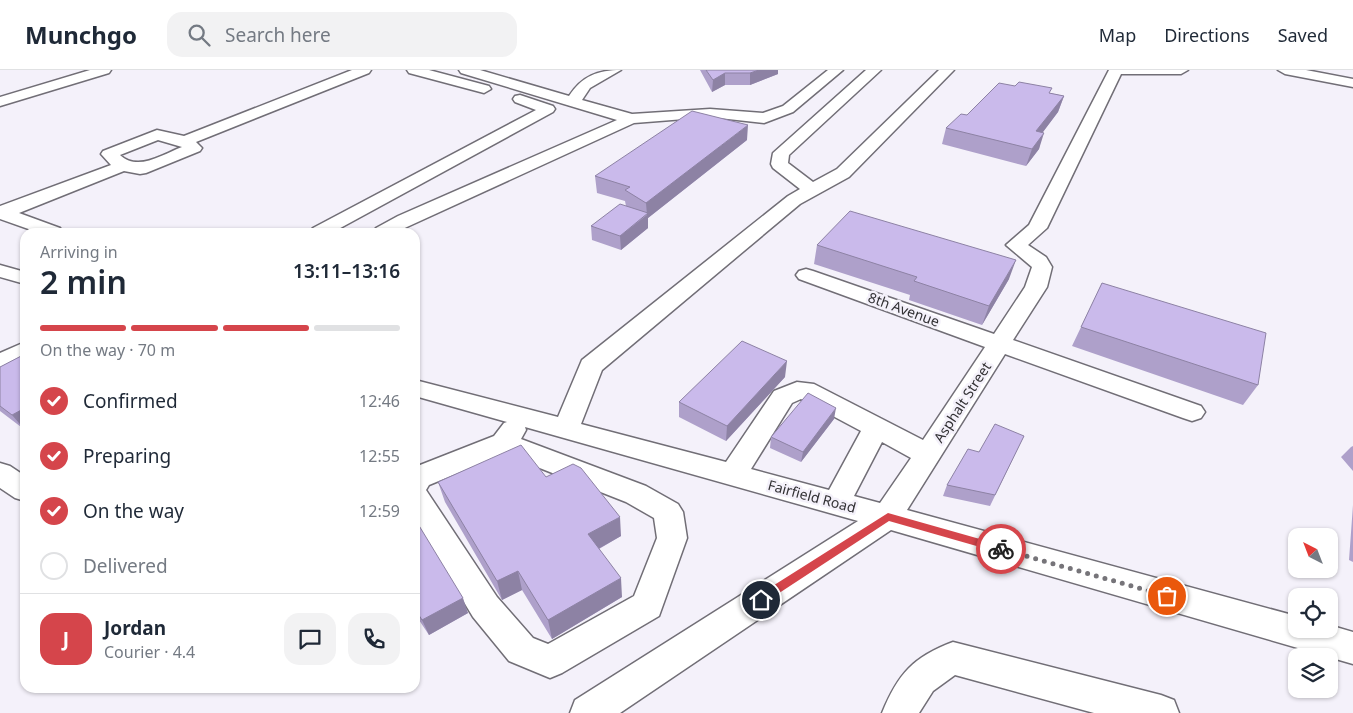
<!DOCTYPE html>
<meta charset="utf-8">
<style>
:root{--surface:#fff;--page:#f2f2f3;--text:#1f2937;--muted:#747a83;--line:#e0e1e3;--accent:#d5454b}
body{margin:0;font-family:"Noto Sans",sans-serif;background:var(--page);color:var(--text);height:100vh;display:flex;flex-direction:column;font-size:19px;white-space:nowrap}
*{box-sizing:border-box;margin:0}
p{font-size:16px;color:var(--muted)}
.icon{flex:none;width:28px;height:28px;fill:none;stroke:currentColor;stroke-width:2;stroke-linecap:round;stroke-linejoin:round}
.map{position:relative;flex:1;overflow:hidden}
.drawer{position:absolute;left:20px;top:158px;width:400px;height:465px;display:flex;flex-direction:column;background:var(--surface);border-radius:15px;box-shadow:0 1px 4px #0004}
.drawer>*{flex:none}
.needle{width:32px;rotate:318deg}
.controls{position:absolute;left:1288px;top:458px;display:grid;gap:10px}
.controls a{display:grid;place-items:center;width:50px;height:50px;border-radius:10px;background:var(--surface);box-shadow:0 1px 4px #0004;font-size:25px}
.pin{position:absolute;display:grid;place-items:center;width:42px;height:42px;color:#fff;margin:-21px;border:2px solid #fff;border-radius:50%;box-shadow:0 1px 5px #0007}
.courier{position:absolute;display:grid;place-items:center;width:50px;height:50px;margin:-25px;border:4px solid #d5454b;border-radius:50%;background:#fff;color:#222;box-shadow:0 1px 6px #0007}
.headline em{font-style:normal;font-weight:600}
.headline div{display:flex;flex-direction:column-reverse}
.headline{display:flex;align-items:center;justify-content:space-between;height:85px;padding:0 20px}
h1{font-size:32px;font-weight:600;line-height:38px}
.bar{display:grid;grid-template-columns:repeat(4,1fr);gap:8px 5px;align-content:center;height:60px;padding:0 20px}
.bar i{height:6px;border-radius:4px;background:var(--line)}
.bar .current{background:var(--accent)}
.bar p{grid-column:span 4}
.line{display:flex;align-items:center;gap:12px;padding:0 20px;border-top:1px solid var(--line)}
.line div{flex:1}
.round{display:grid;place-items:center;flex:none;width:52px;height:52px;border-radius:15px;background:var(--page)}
ol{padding:0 20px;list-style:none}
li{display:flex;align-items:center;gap:15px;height:55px}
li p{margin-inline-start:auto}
li .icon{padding:5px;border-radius:50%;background:var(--accent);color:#fff;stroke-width:4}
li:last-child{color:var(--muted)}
li i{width:28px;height:28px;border:2px solid var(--line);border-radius:50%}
header{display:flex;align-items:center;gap:30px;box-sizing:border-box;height:70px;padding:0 25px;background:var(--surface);border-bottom:1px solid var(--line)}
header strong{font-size:24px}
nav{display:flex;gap:28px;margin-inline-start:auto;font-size:18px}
.search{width:350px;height:45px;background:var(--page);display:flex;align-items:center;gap:12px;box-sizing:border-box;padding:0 18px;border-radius:15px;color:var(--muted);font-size:19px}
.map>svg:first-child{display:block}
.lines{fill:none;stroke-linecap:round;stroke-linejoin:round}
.minor-casing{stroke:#716e76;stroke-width:3}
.minor{fill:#fff;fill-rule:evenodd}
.wall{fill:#aea0ca}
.shaded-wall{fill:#8d82a4}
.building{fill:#cabaeb;stroke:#8d82a4}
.route{fill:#d5454b}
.done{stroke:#767479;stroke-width:5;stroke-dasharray:0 9}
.labels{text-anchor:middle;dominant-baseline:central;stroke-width:5;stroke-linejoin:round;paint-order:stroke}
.street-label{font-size:14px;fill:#323134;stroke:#f4f1fa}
</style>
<header>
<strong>Munchgo</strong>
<div class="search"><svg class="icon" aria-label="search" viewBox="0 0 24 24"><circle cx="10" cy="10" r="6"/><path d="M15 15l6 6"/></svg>Search here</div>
<nav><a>Map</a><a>Directions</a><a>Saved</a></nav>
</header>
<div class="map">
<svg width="1353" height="643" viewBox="0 0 1353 643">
<rect width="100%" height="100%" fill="#f4f1fa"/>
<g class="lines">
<g class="minor-casing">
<path id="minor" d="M90,0h21l-2,3 -109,33v-9z
M352,0h19l-2,3 -173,69 6,6 -2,3 -54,22 -6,1 -16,-3 -105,42 41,15 2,4h-25l-37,-13v-13l111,-41 -10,-11 2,-3 54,-21 27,6zM158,70l24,7c-19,7 -44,25 -62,8z
M407,0h22l60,16 2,3 -7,4 -75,-20z
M459,0h21l89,26c13,-20 29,-26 52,-26l-31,18 -8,12 50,14 78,-5 53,4 20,-7 45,-36h15l-50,42 -29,11 -54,-6 -76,6 -238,109h-22l2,-4 22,-12 219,-96 -156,-47z
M866,0h15l-92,85 -1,8 25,19 24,-13 102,-99h15l-105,107 -49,27 -198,166 -21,54 145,38 48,-71 23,-9 17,2 109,56 62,-93 -186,-68 -3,-4 3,-4 7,-2 7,2 181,63 31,-47 7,-20 -26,-22 23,-20 80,-155h79l-7,4h-60l-74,154 -19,17 18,12 6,10 -5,20 -34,53 188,66 4,6 -4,6 -9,3 -9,-3 -178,-64 -98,156 389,106v13h33v-4l24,7v32l-462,-134 -271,183h-50l5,-13 283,-179 -333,-94 1,3 -5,9 125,47 32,18 5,8 4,26 -28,78 -97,57 -12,5 -41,-17 -36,-44 -58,-96v-54l79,-31 10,-13 3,-1 -92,-26v-16l143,37 24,-57 206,-164 12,-7 -27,-21 -2,-4 2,-11zM801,329l60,32 -32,59 -78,-21 41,-66zM882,372l29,16 -31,45 -26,-7zM504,384l122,48 28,16 3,20 -23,58 -86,48 -15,-6 -36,-41 -71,-107 3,-5z
M1278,0h28l47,9v8l-68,-13z
M520,25l33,11 2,3 -2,3 -220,120h-23l3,-4 223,-118 -21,-8 -2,-3 2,-3z
M0,195l25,7v12l-25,-7z
M25,272v18l-25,11v-18z
M0,393l10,3 15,10v25l-10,-3 -15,-10z
M953,572l208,53 13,5 5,13h-85l-139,-38 -22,16 -14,22h-37c16,-39 31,-56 71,-71z"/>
</g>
<use href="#minor" class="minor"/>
</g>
<path class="wall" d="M700,0h78v4l-28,11h-25l-13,7z
M1050,23l14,3 -6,16 -16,21 -3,16 -13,17 -84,-22 4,-16 21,-13z
M747,70l-99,78v10l-27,22 -29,-10 -1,-14 35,-20 -1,-5 -28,-8 -2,-17z
M817,175l192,34 -27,46 -73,-25 1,-5 -96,-31z
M1102,213l156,102 -15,20 -171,-59z
M25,284v76l-25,-19v-44z
M785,307l-59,64 -47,-24v-15z
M834,349l-33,43 -31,-14 1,-11z
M1024,366l-34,70 -47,-10 4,-11 32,-33z
M1353,376v25l-12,-14 10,-10z
M546,407l75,59 -22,13 23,48 -70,42 -30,-49 -20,10 -57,-98 -7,-20z
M1353,435v57l-4,-2z
M415,449l53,94 -39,22 -14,-21z"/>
<path class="shaded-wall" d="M759,0h19v4l-28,11v-12z
M725,3v12l-13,7 1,-12z
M1064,26l-6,16 -27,36 5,-17z
M748,55l-1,15 -99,78v10l-27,22 -1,-14 27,-21 -1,-12z
M1044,63l-5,16 -13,17 6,-17z
M1016,190l-7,19 -27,46 7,-19z
M787,291l-2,16 -59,64 1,-15z
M25,338v22l-13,-15z
M836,338l-2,11 -33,43 2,-10z
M620,447l1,19 -30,17 -3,-19z
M518,501l4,19 -20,10 -5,-19z
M621,508l1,19 -70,42 -4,-19z
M463,528l5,15 -39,22 -7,-15z"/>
<path class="building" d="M706,0h53l-9,3h-25l-12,7z
M1019,12l33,6 -3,5 15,3 -28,35 8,2 -12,16 -86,-21 15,-14 6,1 32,-32 16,3z
M692,41l56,14 -102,78 -21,-13 5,-3 -35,-11z
M620,134l28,9 -28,23 -29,-10z
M850,141l166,49 -27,46 -75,-25 3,-4 -100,-32z
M1102,213l164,50 -8,52 -177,-58z
M742,271l45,20 -60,65 -48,-24z
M25,284v54l-13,7 -12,-9v-39z
M808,323l28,15 -33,44 -32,-15z
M995,354l29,12 -29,59 -48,-10 21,-36 11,3z
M521,375l25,32 27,-13 8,4 39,49 -32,17 33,44 -73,42 -30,-49 -21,10 -59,-99z
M415,449l48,79 -41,22 -7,-11z"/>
<path class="route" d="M888,443l113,32 5,4 -5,4 -112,-32 -125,82h-7l-2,-3 2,-4z"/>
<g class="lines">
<path class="done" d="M1001,479l166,47"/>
</g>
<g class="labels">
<g class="street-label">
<text transform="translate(904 239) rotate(20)">8th Avenue</text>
<text transform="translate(962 332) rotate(-57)">Asphalt Street</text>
<text transform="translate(812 426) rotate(15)">Fairfield Road</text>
</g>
</g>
</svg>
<div class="controls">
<a><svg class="needle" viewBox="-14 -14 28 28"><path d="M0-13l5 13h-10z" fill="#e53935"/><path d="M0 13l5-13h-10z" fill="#747a83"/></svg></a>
<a><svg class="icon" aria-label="locate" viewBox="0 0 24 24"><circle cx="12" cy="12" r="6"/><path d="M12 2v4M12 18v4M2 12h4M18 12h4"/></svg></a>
<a><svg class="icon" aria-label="layers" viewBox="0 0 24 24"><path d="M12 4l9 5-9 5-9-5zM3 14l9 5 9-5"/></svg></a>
</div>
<div class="pin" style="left:1167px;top:526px;background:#ea580c"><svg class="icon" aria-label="bag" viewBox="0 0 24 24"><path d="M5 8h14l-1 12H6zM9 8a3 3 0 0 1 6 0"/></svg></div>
<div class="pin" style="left:761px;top:530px;background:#1f2937"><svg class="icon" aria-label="home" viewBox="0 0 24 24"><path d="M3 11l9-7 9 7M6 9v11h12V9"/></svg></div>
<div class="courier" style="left:1001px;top:479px"><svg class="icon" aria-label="bike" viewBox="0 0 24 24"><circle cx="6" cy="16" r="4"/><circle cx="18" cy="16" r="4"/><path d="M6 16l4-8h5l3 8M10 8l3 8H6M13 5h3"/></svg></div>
<section class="drawer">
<div class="headline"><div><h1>2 min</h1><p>Arriving in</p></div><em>13:11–13:16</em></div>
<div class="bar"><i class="current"></i><i class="current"></i><i class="current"></i><i></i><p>On the way · 70 m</p></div>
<ol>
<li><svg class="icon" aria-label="check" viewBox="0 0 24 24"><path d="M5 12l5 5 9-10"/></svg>Confirmed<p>12:46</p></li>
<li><svg class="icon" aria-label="check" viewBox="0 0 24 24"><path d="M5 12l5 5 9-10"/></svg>Preparing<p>12:55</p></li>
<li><svg class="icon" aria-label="check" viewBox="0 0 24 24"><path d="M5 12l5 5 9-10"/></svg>On the way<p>12:59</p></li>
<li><i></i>Delivered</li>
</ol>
<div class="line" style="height:90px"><b class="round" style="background:var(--accent);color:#fff">J</b><div><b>Jordan</b><p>Courier · 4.4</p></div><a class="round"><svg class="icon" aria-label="chat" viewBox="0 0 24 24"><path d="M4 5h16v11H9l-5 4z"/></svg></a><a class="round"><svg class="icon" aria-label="phone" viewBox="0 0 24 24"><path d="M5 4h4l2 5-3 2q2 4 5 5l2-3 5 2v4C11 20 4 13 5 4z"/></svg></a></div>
</section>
</div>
